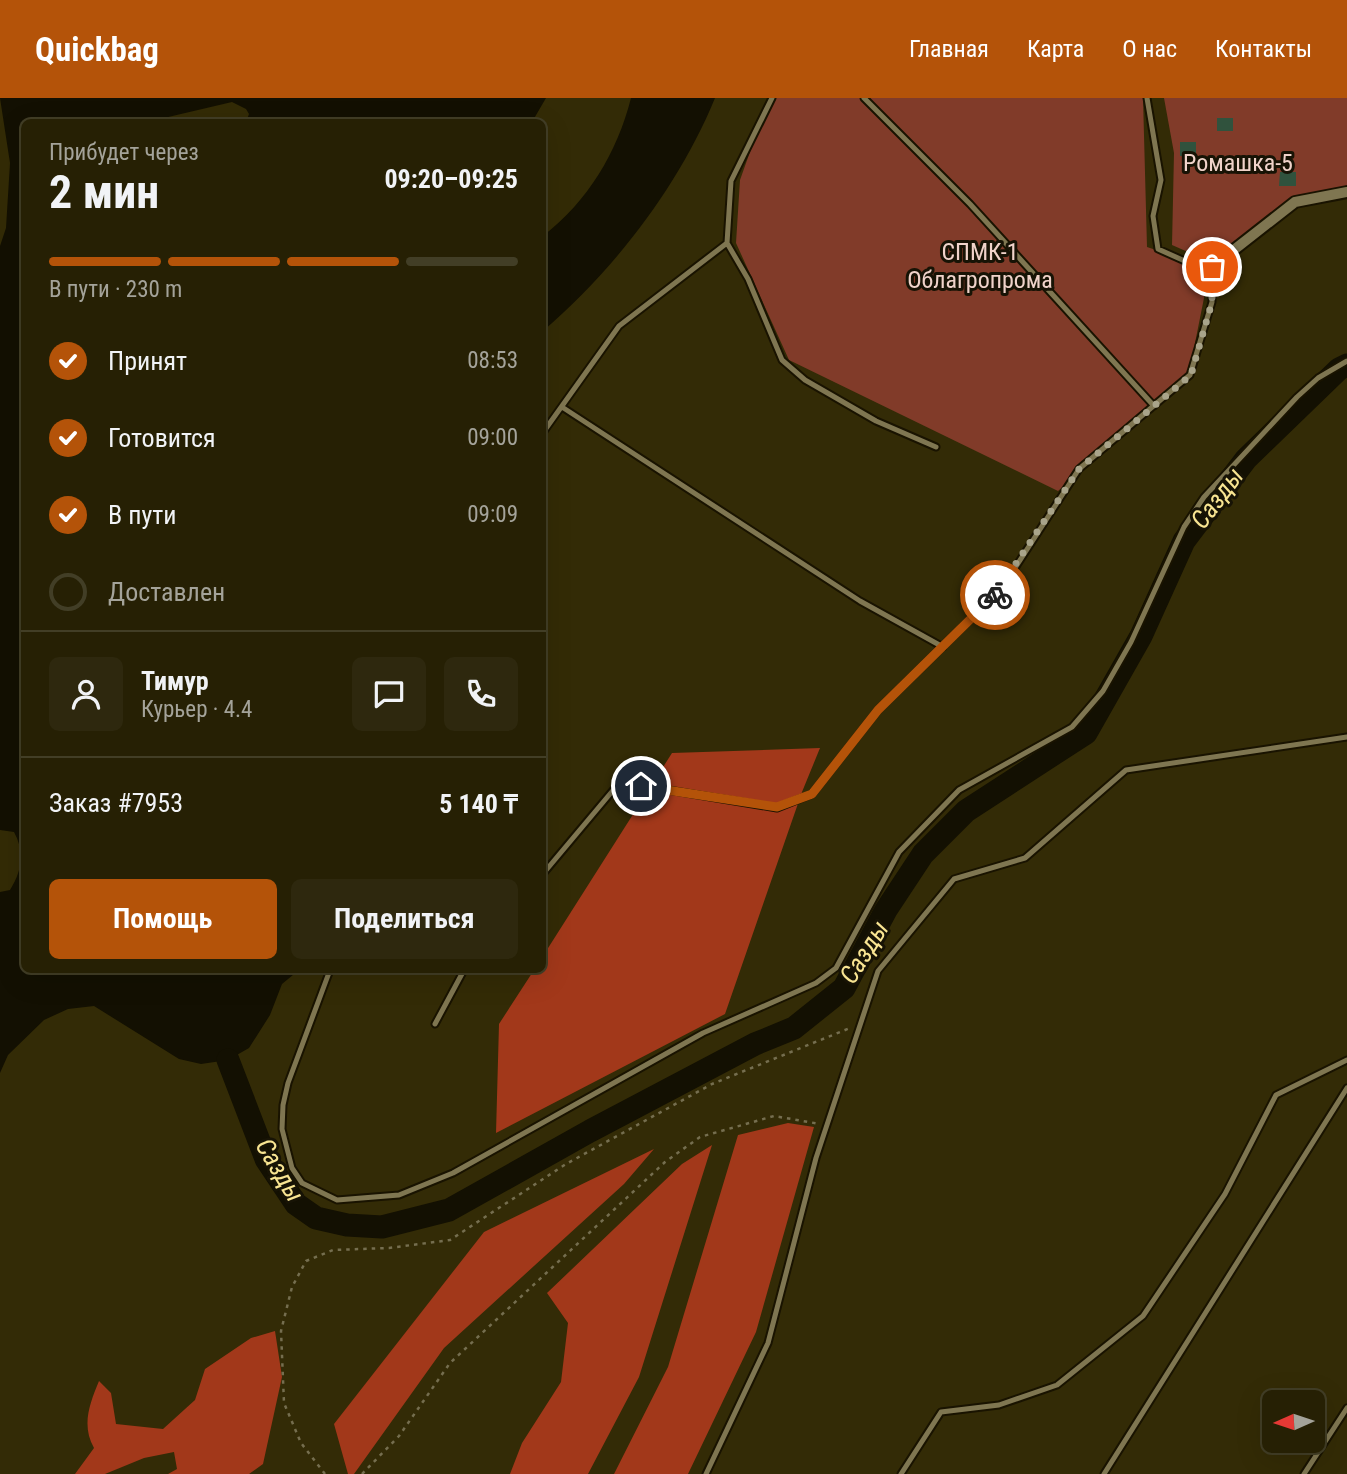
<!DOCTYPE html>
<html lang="ru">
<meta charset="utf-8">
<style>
:root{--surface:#262004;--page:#2e280e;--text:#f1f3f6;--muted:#a4a39a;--line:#423e26;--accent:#b45309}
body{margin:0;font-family:"Roboto Condensed",sans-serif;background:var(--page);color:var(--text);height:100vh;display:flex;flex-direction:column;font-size:26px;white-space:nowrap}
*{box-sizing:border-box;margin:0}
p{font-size:23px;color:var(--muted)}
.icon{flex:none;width:38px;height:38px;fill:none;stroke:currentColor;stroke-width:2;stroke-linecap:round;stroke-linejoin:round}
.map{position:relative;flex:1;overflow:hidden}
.side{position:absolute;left:21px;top:21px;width:525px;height:854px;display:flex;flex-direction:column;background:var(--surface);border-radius:10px;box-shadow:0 7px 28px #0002,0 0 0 2px var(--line)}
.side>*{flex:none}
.needle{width:46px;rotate:267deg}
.fabs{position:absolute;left:1262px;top:1292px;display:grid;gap:14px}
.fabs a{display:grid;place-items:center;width:63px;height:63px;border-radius:10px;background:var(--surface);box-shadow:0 7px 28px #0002,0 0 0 2px var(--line);font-size:35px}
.pin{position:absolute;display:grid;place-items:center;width:60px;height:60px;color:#fff;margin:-30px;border:4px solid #fff;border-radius:50%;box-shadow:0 2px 7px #0007}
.courier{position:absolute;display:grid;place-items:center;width:70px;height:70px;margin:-35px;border:5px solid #b45309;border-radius:50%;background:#fff;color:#222;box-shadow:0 2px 9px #0007}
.summary em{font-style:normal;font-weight:700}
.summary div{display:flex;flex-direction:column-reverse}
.summary{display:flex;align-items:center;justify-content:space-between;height:119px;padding:0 28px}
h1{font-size:46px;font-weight:700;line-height:52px}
.bar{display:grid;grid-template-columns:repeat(4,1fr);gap:10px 7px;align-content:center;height:84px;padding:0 28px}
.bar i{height:9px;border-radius:5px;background:var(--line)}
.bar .current{background:var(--accent)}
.bar p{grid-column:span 4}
.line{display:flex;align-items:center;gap:18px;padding:0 28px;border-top:2px solid var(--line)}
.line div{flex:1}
.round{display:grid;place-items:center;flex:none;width:74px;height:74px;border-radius:10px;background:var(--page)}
ol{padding:0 28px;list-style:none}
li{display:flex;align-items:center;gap:21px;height:77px}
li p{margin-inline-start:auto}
li .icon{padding:7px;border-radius:50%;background:var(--accent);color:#fff;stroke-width:4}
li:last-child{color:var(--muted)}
li i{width:38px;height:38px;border:4px solid var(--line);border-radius:50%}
.cta{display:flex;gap:14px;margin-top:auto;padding:14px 28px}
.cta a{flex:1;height:80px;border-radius:10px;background:var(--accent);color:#fff;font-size:28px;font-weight:700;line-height:80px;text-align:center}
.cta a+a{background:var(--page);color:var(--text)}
header{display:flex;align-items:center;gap:42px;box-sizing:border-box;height:98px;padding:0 35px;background:var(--accent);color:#fff}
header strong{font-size:33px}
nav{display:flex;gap:38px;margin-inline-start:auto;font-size:24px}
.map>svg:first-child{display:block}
.green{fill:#813b29}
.forest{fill:#a2381a}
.water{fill:#131002}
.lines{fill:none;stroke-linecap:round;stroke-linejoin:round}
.river{stroke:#131002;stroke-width:23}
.building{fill:#30523d}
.lane-casing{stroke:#191300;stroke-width:9}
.street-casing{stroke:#191300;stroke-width:14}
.path{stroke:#756e4f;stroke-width:2.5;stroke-dasharray:3.5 5;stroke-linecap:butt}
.lane{stroke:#7f7651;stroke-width:5}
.street{stroke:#7f7651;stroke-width:10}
.done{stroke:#a9a48a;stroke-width:7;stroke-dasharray:0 12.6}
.route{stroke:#b45309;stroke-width:9}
.labels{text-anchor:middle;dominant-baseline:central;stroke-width:6;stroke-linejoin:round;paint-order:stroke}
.park-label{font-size:24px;fill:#f0d3ca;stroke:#171305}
.water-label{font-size:26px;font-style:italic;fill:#f9e592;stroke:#171305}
</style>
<header>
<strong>Quickbag</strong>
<nav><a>Главная</a><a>Карта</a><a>О нас</a><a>Контакты</a></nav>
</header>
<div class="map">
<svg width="1347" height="1376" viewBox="0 0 1347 1376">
<rect width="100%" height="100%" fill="#332b06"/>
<path class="green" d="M769,0h374l4,149 63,21 -21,105 -131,118 -269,-131 -53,-117 4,-63z
M1164,0h183v94l-52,7 -82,64 -41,-18 2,-92z"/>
<path class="forest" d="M820,650l-18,44 -77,222 -229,119 3,-109 35,-54h8l1,-14 129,-203z
M788,1025l26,4 -58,205 -68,142h-74l54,-107 70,-232z
M712,1047l-73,232 -51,97h-78l12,-31 39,-61 7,-59 -21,-30 135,-129z
M654,1051l-30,35 -180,164 -90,126h-6l-14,-50 150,-192z
M275,1233l7,46 -19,87 -14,10h-81l9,-5 -3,-17 -30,6 -39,16h-30l19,-26c-13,-23 -4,-45 5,-67l12,12 5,31 47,5 32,-29 10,-31 46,-31z"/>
<path class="water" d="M0,0h546l-14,24h-286l3,-8 -3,-5 -14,-7 -85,20h-123v848h275l-17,14 -12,31 -21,33 -21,12 -27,4 -22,-5 -85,-53 -26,3 -24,11 -36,35 -8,18v-181l10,-2c12,-19 15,-38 4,-58l-14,-2v-584l6,-18 4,-65z
M631,0h84c-36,88 -101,172 -172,233v-95c45,-35 74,-83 88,-138z"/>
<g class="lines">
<path class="river" d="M228,962l38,99 30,45 20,14 31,7 35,2 67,-17 141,-79 165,-87 39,-16 50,-40 42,-78 37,-56 43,-43 120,-78 55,-97 43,-95 62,-82 93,-90 8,-4"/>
</g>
<path class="building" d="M1217,20h16v13h-16z
M1180,44h16v14h-16z
M1280,74h16v14h-17z"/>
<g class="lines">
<g class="lane-casing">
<path id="lane" d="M864,0l106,106 184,202
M727,145l21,36 34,81 23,20 71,41 60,26
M562,309l298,194 83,46
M542,336l77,-108 108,-83 4,-62 41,-83
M542,777l78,-93 157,26 35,-14 66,-84 124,-122 77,-119 111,-94 22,-73v-35l-25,-5 -29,-13 -5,-33 8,-36 -14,-82
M330,872l-42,113 -5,22 -1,24 10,39 10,15 35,17 62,-5 54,-22 250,-140 113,-50 20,-15 63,-116 60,-62 113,-63 31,-36 28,-49 53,-115 20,-30 93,-100 21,-19 29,-17
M435,926l29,-54
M706,1376l62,-131 48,-185 62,-187 76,-92 71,-21 101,-88 221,-33
M901,1376l40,-62 58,-7 58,-20 86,-69 82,-122 51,-99 71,-35
M1104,1376l243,-386
M1304,1376l43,-66"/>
</g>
<g class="street-casing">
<path id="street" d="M1212,169l83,-65 52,-10"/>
</g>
<path class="path" d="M325,1376l-24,-31 -17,-40 -3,-72 11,-44 14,-26 27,-11 56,-2 61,-8 116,-76 146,-80 138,-56
M362,1376l37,-38 51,-73 215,-201 35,-25 74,-21 46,8"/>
<use href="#lane" class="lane"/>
<use href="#street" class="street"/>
</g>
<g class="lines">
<path class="done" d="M995,497l84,-126 112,-94 21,-73v-35"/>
<path class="route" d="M641,688l136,21 35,-13 66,-84 117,-115"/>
</g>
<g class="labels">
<g class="park-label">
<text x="1238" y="65">Ромашка-5</text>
<text x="980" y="154">СПМК-1<tspan x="980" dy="28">Облагропрома</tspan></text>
</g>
<g class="water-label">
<text transform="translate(1217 400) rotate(-53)">Сазды</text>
<text transform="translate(864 854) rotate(-58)">Сазды</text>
<text transform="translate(280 1072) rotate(59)">Сазды</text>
</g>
</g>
</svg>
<div class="fabs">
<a><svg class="needle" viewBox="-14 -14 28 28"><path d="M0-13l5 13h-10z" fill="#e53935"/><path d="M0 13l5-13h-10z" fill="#a4a39a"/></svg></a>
</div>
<div class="pin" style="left:1212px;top:169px;background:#ea580c"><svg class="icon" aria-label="bag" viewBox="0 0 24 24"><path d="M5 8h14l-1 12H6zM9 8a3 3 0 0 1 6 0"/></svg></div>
<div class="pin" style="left:641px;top:688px;background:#1f2937"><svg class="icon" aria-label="home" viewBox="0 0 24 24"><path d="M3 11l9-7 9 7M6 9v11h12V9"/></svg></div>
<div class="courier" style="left:995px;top:497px"><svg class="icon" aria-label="bike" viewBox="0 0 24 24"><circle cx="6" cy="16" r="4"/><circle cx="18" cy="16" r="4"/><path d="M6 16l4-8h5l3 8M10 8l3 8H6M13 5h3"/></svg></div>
<section class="side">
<div class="summary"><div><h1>2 мин</h1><p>Прибудет через</p></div><em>09:20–09:25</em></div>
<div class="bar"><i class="current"></i><i class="current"></i><i class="current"></i><i></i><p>В пути · 230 m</p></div>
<ol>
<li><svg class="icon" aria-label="check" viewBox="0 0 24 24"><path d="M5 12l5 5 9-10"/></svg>Принят<p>08:53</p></li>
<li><svg class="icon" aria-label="check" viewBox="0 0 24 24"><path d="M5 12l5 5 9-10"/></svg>Готовится<p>09:00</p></li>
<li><svg class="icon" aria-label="check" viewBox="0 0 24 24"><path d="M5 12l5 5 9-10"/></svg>В пути<p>09:09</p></li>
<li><i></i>Доставлен</li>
</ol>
<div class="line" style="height:126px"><a class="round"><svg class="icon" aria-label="person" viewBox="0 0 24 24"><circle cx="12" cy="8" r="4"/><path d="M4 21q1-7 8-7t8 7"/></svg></a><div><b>Тимур</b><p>Курьер · 4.4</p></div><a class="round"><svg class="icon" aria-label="chat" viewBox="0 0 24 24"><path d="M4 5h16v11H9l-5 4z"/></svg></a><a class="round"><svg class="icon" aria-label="phone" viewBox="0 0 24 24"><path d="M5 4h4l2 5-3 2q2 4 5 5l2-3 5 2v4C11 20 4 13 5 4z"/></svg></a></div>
<div class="line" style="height:91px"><div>Заказ #7953</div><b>5 140 ₸</b></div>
<div class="cta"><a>Помощь</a><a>Поделиться</a></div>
</section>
</div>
